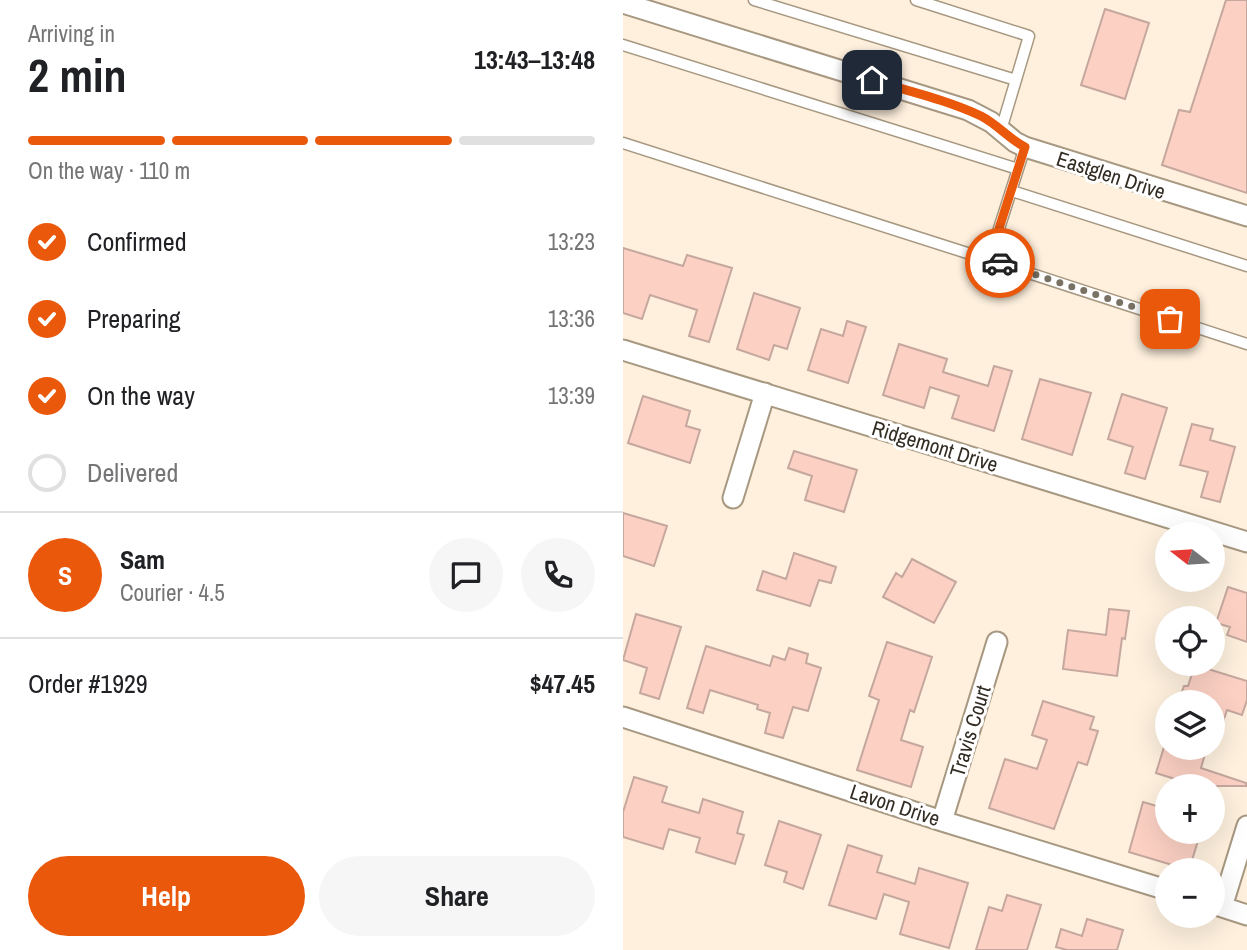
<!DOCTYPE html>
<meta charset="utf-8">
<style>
:root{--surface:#fff;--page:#f6f6f6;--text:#202124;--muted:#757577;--line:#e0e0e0;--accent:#ea580c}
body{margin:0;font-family:"Archivo Narrow",sans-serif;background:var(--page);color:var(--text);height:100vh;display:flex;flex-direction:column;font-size:26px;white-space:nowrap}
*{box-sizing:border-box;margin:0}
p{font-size:23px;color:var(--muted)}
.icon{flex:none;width:38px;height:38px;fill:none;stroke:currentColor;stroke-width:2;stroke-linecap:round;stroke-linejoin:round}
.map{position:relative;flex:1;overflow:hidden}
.panel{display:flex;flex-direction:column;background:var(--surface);width:623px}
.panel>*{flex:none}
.needle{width:46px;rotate:287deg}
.controls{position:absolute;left:532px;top:522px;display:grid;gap:14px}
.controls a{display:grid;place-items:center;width:70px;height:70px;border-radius:50%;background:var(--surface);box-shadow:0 7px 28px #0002;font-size:35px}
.pin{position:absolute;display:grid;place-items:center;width:60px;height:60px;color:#fff;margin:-30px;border-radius:14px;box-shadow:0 4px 10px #0006}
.courier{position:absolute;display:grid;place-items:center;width:70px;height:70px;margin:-35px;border:5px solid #ea580c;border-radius:50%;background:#fff;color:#222;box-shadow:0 2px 9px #0007}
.head em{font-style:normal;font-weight:700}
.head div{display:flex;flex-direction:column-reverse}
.head{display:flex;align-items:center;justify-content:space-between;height:119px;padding:0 28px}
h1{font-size:46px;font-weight:700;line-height:52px}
.bar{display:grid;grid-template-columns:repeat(4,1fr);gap:10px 7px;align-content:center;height:84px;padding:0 28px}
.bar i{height:9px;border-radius:5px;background:var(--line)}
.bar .current{background:var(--accent)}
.bar p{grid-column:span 4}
.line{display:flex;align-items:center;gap:18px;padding:0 28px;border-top:2px solid var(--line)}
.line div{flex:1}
.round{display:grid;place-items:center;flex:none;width:74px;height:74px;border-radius:37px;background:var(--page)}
ol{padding:0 28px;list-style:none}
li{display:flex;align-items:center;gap:21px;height:77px}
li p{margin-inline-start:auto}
li .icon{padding:7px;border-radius:50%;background:var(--accent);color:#fff;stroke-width:4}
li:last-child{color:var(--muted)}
li i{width:38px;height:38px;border:4px solid var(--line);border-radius:50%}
.primary-button{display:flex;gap:14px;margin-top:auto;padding:14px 28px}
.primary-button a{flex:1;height:80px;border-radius:42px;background:var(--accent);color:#fff;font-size:28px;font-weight:700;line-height:80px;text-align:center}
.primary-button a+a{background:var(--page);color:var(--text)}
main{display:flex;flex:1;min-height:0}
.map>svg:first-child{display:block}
.building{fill:#fcd1c4;stroke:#c5a79e;stroke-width:2}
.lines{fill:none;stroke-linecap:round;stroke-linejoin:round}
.lane-casing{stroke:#a79881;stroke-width:13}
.street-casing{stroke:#a79881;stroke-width:23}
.lane{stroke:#fff;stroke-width:10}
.street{stroke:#fff;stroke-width:19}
.done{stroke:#797164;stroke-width:7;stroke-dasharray:0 12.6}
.route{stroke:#ea580c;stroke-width:9}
.labels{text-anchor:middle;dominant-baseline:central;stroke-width:6;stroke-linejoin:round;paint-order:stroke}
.street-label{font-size:21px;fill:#322c23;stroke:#fff}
</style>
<main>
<section class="panel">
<div class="head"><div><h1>2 min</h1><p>Arriving in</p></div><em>13:43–13:48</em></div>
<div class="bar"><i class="current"></i><i class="current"></i><i class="current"></i><i></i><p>On the way · 110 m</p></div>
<ol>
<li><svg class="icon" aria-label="check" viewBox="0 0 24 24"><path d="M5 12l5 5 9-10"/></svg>Confirmed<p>13:23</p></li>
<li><svg class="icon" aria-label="check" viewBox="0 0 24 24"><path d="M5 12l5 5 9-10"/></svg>Preparing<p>13:36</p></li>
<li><svg class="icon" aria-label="check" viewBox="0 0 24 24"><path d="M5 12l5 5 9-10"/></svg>On the way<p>13:39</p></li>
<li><i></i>Delivered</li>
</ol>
<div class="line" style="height:126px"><b class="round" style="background:var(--accent);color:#fff">S</b><div><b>Sam</b><p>Courier · 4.5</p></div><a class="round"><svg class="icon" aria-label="chat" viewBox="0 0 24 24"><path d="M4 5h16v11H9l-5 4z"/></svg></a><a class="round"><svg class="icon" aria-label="phone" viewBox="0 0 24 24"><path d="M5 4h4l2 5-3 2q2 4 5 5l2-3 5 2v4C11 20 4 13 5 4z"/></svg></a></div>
<div class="line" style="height:91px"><div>Order #1929</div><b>$47.45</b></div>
<div class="primary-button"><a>Help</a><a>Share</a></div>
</section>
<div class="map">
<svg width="624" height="950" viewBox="0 0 624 950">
<rect width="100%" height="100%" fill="#fef0dd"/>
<path class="building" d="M603,0h21v193l-85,-28 17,-55 11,2z
M482,9l44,14 -24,76 -44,-14z
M0,248l60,18 4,-11 45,13 -23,74 -20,-6 8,-26 -47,-15 -8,24 -19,-6z
M131,293l46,15 -13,41 -13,-4 -5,15 -32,-11z
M224,321l19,6 -18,56 -40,-13 13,-41 22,7z
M276,344l48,15 -4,13 45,14 6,-20 18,5 -18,60 -42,-13 7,-22 -29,-9 -6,21 -41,-13z
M417,379l51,14 -19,62 -50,-16z
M499,394l45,14 -22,71 -20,-6 8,-26 -25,-8z
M20,396l47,15 -4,15 14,4 -10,33 -62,-20z
M569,424l21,5 -3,11 25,7 -15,55 -19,-5 7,-25 -28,-7z
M171,451l63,19 -13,42 -39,-12 7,-24 -24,-8z
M0,513l44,13 -13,40 -31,-10z
M171,553l42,14 -5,16 -12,-3 -9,26 -53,-16 6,-19 23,8z
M289,559l44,23 -22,41 -51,-26 13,-24 6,4z
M605,587l19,6v49l-20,-7 3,-8 -14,-4z
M486,609l20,2 -4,28 -3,-1 -5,38 -54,-7 5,-39 38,5z
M13,614l45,13 -22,72 -19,-6 7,-25 -24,-8z
M264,642l45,15 -18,55 -4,-2 -9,30 22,7 -12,40 -54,-17 22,-70 -10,-4z
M83,646l64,20 3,-10 12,4 4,-12 19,6 -2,9 15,5 -13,43 -15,-4 -10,31 -18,-5 5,-20 -13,-4 1,-4 -48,-15 -7,23 -16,-5z
M572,665l52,16v19l-5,15 -15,-5 -11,34h-3v-42h-35l6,-16h4z
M420,701l51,16 -4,12 8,2 -11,34 -9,-3 -24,67 -65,-21 16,-49 32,10 10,-29 -15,-5z
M541,747h43l-6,21 45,15v3h-49l-41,-13z
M11,777l33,10 -5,15 37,11 4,-14 40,13 -6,21 7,2 -9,29 -39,-12 4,-14 -31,-9 -6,20 -40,-12v-25z
M520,802l24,7v22h34l-12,39 -60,-18z
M156,821l42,14 -18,54 -19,-7 3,-10 -22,-7z
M225,845l34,11 -5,16 38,12 4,-16 49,15 -19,65 -49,-14 9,-32 -25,-8 -8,25 -47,-14z
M384,895l34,10 -14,45h-51l13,-43 13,4z
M464,919l36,11 -6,20h-50l-11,-3 5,-18 21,7z"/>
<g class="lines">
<g class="lane-casing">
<path id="lane" d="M131,0l262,80
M293,0l113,36 -28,94
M0,45l395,124
M0,143l366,117 36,-113
M389,191l235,75
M366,260l258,84"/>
</g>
<g class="street-casing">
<path id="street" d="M0,3l345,107 23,12 24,20 10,5 222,69
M0,350l624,192
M110,498l32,-105
M0,717l319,104 225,69
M319,821l55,-179
M590,904l34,11
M599,907l25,-81"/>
</g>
<use href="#lane" class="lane"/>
<use href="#street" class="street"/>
</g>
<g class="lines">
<path class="done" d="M377,263l170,56"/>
<path class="route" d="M249,80c36,11 75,20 109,36 16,8 28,23 44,31l-36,113 11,3"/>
</g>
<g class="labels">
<g class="street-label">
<text transform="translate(488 175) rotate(18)">Eastglen Drive</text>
<text transform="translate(312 446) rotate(17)">Ridgemont Drive</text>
<text transform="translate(347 731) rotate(-73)">Travis Court</text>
<text transform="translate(272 805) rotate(18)">Lavon Drive</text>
</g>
</g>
</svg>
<div class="controls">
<a><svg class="needle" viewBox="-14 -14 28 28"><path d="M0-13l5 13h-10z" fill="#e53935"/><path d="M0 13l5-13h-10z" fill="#757577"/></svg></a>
<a><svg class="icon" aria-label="locate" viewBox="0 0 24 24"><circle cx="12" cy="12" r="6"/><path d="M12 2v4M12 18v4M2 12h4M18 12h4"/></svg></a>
<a><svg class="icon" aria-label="layers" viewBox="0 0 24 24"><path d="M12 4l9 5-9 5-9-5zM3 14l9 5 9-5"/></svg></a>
<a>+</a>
<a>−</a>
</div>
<div class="pin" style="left:547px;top:319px;background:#ea580c"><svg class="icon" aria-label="bag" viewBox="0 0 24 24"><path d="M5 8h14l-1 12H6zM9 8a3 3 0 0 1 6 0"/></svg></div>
<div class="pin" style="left:249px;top:80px;background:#1f2937"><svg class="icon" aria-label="home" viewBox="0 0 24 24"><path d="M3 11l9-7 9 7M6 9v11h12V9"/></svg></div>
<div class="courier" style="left:377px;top:263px"><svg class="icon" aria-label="car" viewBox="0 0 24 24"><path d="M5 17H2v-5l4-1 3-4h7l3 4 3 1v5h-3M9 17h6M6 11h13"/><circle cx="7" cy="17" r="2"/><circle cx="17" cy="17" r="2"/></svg></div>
</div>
</main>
